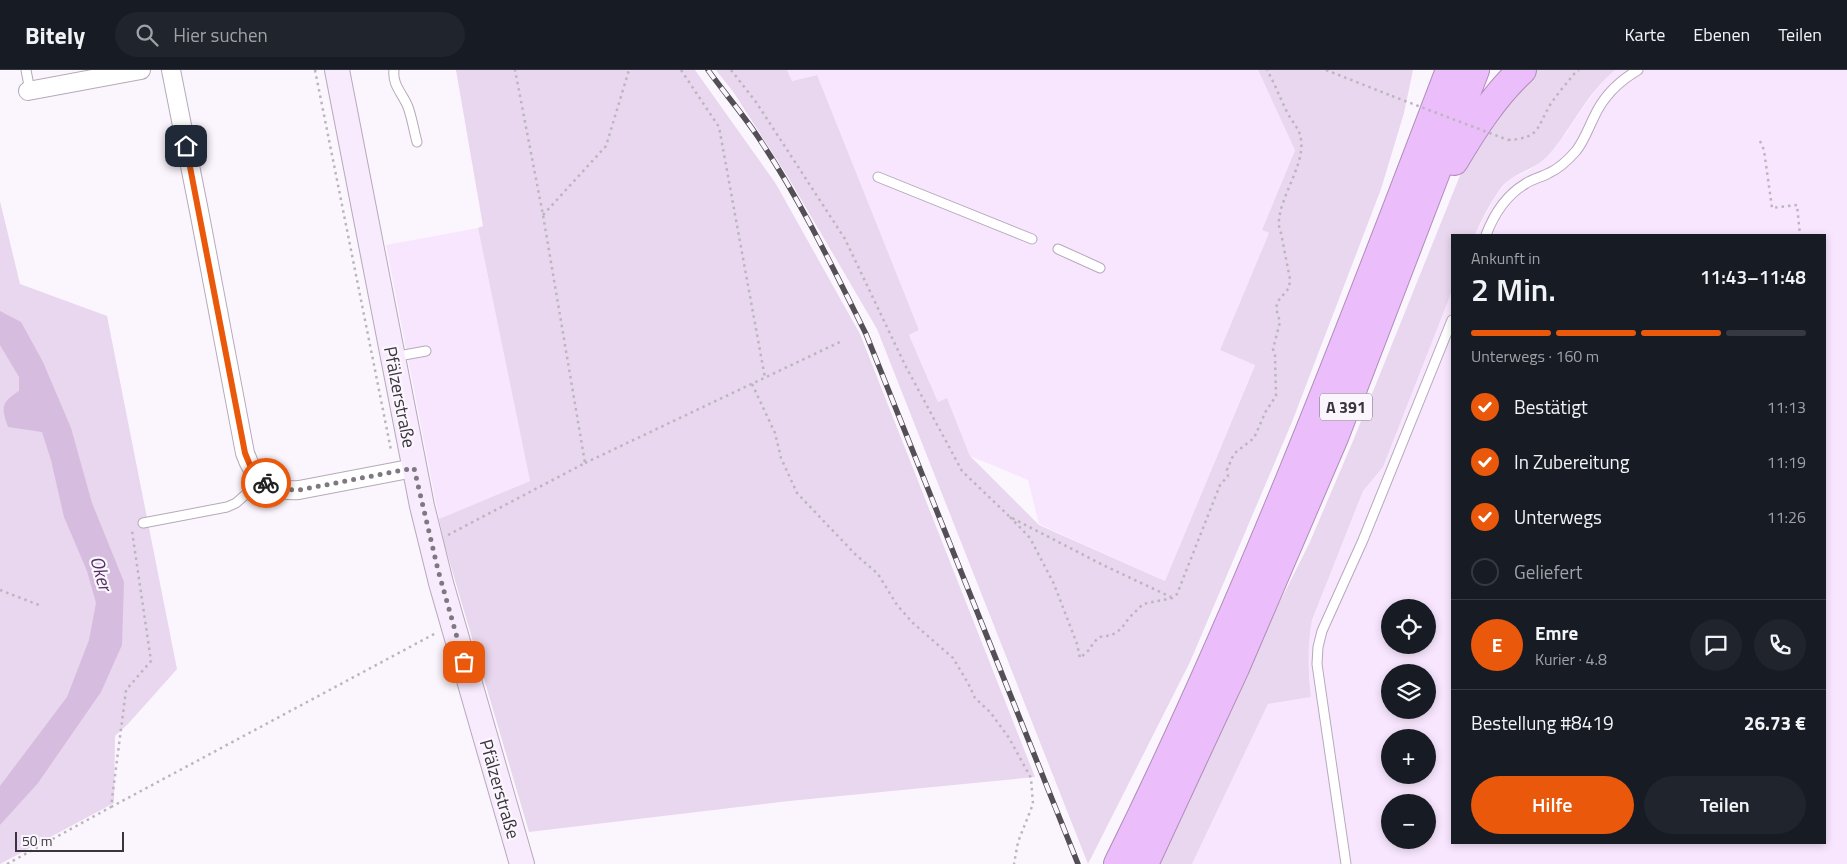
<!DOCTYPE html>
<html lang="de">
<meta charset="utf-8">
<style>
:root{--surface:#171b24;--page:#20242c;--text:#f1f3f6;--muted:#9ea1a6;--line:#363941;--accent:#ea580c}
body{margin:0;font-family:"Titillium Web",sans-serif;background:var(--page);color:var(--text);height:100vh;display:flex;flex-direction:column;font-size:19px;white-space:nowrap}
*{box-sizing:border-box;margin:0}
p{font-size:16px;color:var(--muted)}
.icon{flex:none;width:28px;height:28px;fill:none;stroke:currentColor;stroke-width:2;stroke-linecap:round;stroke-linejoin:round}
.map{position:relative;flex:1;overflow:hidden}
.side{position:absolute;left:1451px;top:164px;width:375px;height:610px;display:flex;flex-direction:column;background:var(--surface);border-radius:0px;box-shadow:0 2px 8px #0003}
.side>*{flex:none}
.controls{position:absolute;left:1381px;top:529px;display:grid;gap:10px}
.controls a{display:grid;place-items:center;width:55px;height:55px;border-radius:50%;background:var(--surface);box-shadow:0 2px 8px #0003;font-size:25px}
.scale{position:absolute;left:15px;bottom:12px;width:109px;box-sizing:border-box;padding-left:5px;border:2px solid #3a353c;border-top:0;font-size:14px;line-height:18px;white-space:nowrap;color:#3a353c;-webkit-text-stroke:4px #fbf6fd;paint-order:stroke}
.pin{position:absolute;display:grid;place-items:center;width:42px;height:42px;color:#fff;margin:-21px;border-radius:10px;box-shadow:0 2px 8px #0006}
.courier{position:absolute;display:grid;place-items:center;width:50px;height:50px;margin:-25px;border:4px solid #ea580c;border-radius:50%;background:#fff;color:#222;box-shadow:0 1px 6px #0007}
.overview em{font-style:normal;font-weight:600}
.overview div{display:flex;flex-direction:column-reverse}
.overview{display:flex;align-items:center;justify-content:space-between;height:85px;padding:0 20px}
h1{font-size:32px;font-weight:600;line-height:38px}
.bar{display:grid;grid-template-columns:repeat(4,1fr);gap:8px 5px;align-content:center;height:60px;padding:0 20px}
.bar i{height:6px;border-radius:4px;background:var(--line)}
.bar .on{background:var(--accent)}
.bar p{grid-column:span 4}
.line{display:flex;align-items:center;gap:12px;padding:0 20px;border-top:1px solid var(--line)}
.line div{flex:1}
.round{display:grid;place-items:center;flex:none;width:52px;height:52px;border-radius:26px;background:var(--page)}
ol{padding:0 20px;list-style:none}
li{display:flex;align-items:center;gap:15px;height:55px}
li p{margin-inline-start:auto}
li .icon{padding:5px;border-radius:50%;background:var(--accent);color:#fff;stroke-width:4}
li:last-child{color:var(--muted)}
li i{width:28px;height:28px;border:2px solid var(--line);border-radius:50%}
.cta{display:flex;gap:10px;margin-top:auto;padding:10px 20px}
.cta a{flex:1;height:58px;border-radius:30px;background:var(--accent);color:#fff;font-size:20px;font-weight:600;line-height:58px;text-align:center}
.cta a+a{background:var(--page);color:var(--text)}
header{display:flex;align-items:center;gap:30px;box-sizing:border-box;height:70px;padding:0 25px;background:var(--surface);border-bottom:1px solid var(--line)}
header strong{font-size:24px}
nav{display:flex;gap:28px;margin-inline-start:auto;font-size:18px}
.search{width:350px;height:45px;background:var(--page);display:flex;align-items:center;gap:12px;box-sizing:border-box;padding:0 18px;border-radius:28px;color:var(--muted);font-size:19px}
.map>svg:first-child{display:block}
.built{fill:#f8e6fe;fill-rule:evenodd}
.green{fill:#e8d7ee}
.water{fill:#d6bcde}
.lines{fill:none;stroke-linecap:round;stroke-linejoin:round}
.lane-casing{stroke:#b6a9ba;stroke-width:11}
.street-casing{stroke:#b6a9ba;stroke-width:20}
.secondary-casing{stroke:#b6a9ba;stroke-width:26}
.highway-casing{stroke:#ae8db8;stroke-width:30}
.path{stroke:#bbb6bd;stroke-width:2.5;stroke-dasharray:2.5 4;stroke-linecap:butt}
.lane{stroke:#fff;stroke-width:9}
.street{stroke:#fff;stroke-width:18}
.secondary{stroke:#f9ebfe;stroke-width:24}
.highway{stroke:#ecbdfb;stroke-width:28}
.rail-casing{stroke:#544f56;stroke-width:5.5}
.rail{stroke:#fbf6fd;stroke-width:4;stroke-dasharray:11;stroke-linecap:butt}
.path-bridge{stroke:#bbb6bd;stroke-width:2.5;stroke-dasharray:2.5 4;stroke-linecap:butt}
.done{stroke:#7e7980;stroke-width:5;stroke-dasharray:0 9}
.route{stroke:#ea580c;stroke-width:6}
.labels{text-anchor:middle;dominant-baseline:central;stroke-width:4.5;stroke-linejoin:round;paint-order:stroke}
.shield{fill:#fbf6fd;stroke:#746f76;stroke-width:1}
.shield-label{font-size:16px;font-weight:bold;fill:#3a353c}
.street-label{font-size:18px;fill:#3a353c;stroke:#fbf6fd}
.water-label{font-size:19px;font-style:italic;fill:#54325f;stroke:#fbf6fd}
</style>
<header>
<strong>Bitely</strong>
<div class="search"><svg class="icon" aria-label="search" viewBox="0 0 24 24"><circle cx="10" cy="10" r="6"/><path d="M15 15l6 6"/></svg>Hier suchen</div>
<nav><a>Karte</a><a>Ebenen</a><a>Teilen</a></nav>
</header>
<div class="map">
<svg width="1847" height="794" viewBox="0 0 1847 794">
<rect width="100%" height="100%" fill="#fbf6fd"/>
<path class="built" d="M787,0h471l37,79 -33,81 7,3 -49,117 35,14 -90,217 -126,-57 -11,-44 -58,-24 -23,-58 -9,4 -29,-67 10,-5 -103,-255 -24,6z
M1615,0h232v794h-655l76,-160 43,-7 -3,-36v-18l4,-23 51,-129 20,-24 69,-176v551h373v-607h-350l19,-37 14,-18 22,-10 36,-37 18,-27 22,-29zM1390,538h38v37h-38zM1390,602h38v38h-38zM1390,668h38v37h-38zM1390,732h38v38h-38z
M478,158l52,253 -91,38 -53,-274z"/>
<path class="green" d="M456,0h239l81,114 84,150 175,443 -246,24 -260,31 -84,-286 -6,-27 91,-38 -52,-253 5,-2z
M716,0h71l5,11 25,-6 102,255 -10,5 29,67 9,-4 23,58 69,69 126,56 90,-216 -35,-15 49,-117 -7,-3 33,-80 -37,-80h155l-9,43 -23,76 -89,233 -102,240 -102,202 -211,-535 -89,-152 -54,-84z
M1535,0h80c-27,22 -42,56 -64,82 -12,15 -27,18 -42,28 -12,8 -28,41 -34,55h-23v56l-69,176 -20,24 -51,129c-5,28 -4,49 -1,77l-43,7 -76,160h-32l100,-223 49,-97 44,-103 110,-273 44,-72z
M0,131l20,83 87,32 70,353 -49,55 -13,12 -1,67 -114,61z"/>
<path class="water" d="M0,241l21,11 22,40 28,66 21,75 32,79 -2,63 -21,47 -63,91 -38,42v-39l67,-89 22,-57 7,-37 -9,-32 -23,-54 -13,-57 -9,-28 -34,-5c-7,-21 -7,-24 11,-36v-14l-19,-32z"/>
<g class="lines">
<g class="lane-casing">
<path id="lane" d="M26,0l4,21
M394,0c-2,15 9,24 14,37 4,11 6,24 9,35
M878,107l154,62
M1486,165c8,-21 19,-39 39,-51 7,-5 17,-7 24,-11 9,-4 20,-14 27,-22 8,-10 12,-22 18,-34 9,-20 25,-36 44,-47
M1058,179l42,19
M393,287l33,-6
M143,453l84,-16 9,-4 26,-23
M1346,794l-26,-179 -3,-21 1,-17 4,-16 41,-91 89,-220"/>
</g>
<g class="street-casing">
<path id="street" d="M171,0l29,146 45,237c9,27 26,39 54,37l115,-22
M28,21l113,-21"/>
</g>
<g class="secondary-casing">
<path id="secondary" d="M337,0l85,436 19,77 81,281"/>
</g>
<g class="highway-casing">
<path id="highway" d="M1454,91c19,-32 40,-65 68,-91
M1118,794c127,-257 230,-526 332,-794
M1144,794l91,-196 100,-233 140,-365"/>
</g>
<path class="path" d="M315,0l76,380
M681,0l38,57 46,251
M731,0l25,32 89,137 60,126 57,106 48,46 95,49 66,31
M1326,0l66,26
M1508,70c32,-2 28,-11 42,-35 7,-11 16,-21 24,-31l5,-4
M1760,71l4,9 8,58 25,-3 3,30
M543,145l63,-69 23,-76
M752,314l23,49 6,25 16,35 58,61 23,20 19,31 16,18 40,35 15,25 7,15 15,14 19,26 22,40 2,26 -15,38 -4,22
M585,393l257,-122
M1010,447l20,21 24,46 23,60 3,14 9,-8 5,-8 6,-5 12,-2 9,-6 8,-11 14,-14 29,-6 5,-4 43,-109 8,-9 -1,-6 5,-12 3,-5 19,-15 12,-27 10,-15 -1,-41 -2,-6 7,-27 -4,-14 2,-7 11,-13 1,-9 -9,-46c-11,-23 25,-66 20,-93 -1,-11 -9,-18 -14,-28 -7,-14 -12,-28 -20,-42
M448,465l137,-72 -42,-248 -28,-145
M0,520l39,15
M111,737l325,-174
M7,794l104,-57 15,-117 25,-29 -19,-130 2,-1"/>
<use href="#lane" class="lane"/>
<use href="#street" class="street"/>
<use href="#secondary" class="secondary"/>
<use href="#highway" class="highway"/>
<g class="rail-casing">
<path id="rail" d="M708,0c15,21 33,42 48,64 43,63 76,132 110,200l212,530"/>
</g>
<use href="#rail" class="rail"/>
<path class="path-bridge" d="M1392,26l116,44"/>
</g>
<g class="lines">
<path class="done" d="M266,413l12,6 21,1 115,-22 24,102 26,92"/>
<path class="route" d="M186,76l59,307 7,17 14,13"/>
</g>
<g class="labels">
<rect class="shield" x="1320" y="323.5" width="52" height="27" rx="4"/>
<g class="shield-label">
<text x="1346" y="337">A 391</text>
</g>
<g class="street-label">
<text transform="translate(400 327) rotate(79)">Pfälzerstraße</text>
<text transform="translate(500 719) rotate(74)">Pfälzerstraße</text>
</g>
<g class="water-label">
<text transform="translate(102 503) rotate(74)">Oker</text>
</g>
</g>
</svg>
<div class="controls">
<a><svg class="icon" aria-label="locate" viewBox="0 0 24 24"><circle cx="12" cy="12" r="6"/><path d="M12 2v4M12 18v4M2 12h4M18 12h4"/></svg></a>
<a><svg class="icon" aria-label="layers" viewBox="0 0 24 24"><path d="M12 4l9 5-9 5-9-5zM3 14l9 5 9-5"/></svg></a>
<a>+</a>
<a>−</a>
</div>
<div class="scale">50 m</div>
<div class="pin" style="left:464px;top:592px;background:#ea580c"><svg class="icon" aria-label="bag" viewBox="0 0 24 24"><path d="M5 8h14l-1 12H6zM9 8a3 3 0 0 1 6 0"/></svg></div>
<div class="pin" style="left:186px;top:76px;background:#1f2937"><svg class="icon" aria-label="home" viewBox="0 0 24 24"><path d="M3 11l9-7 9 7M6 9v11h12V9"/></svg></div>
<div class="courier" style="left:266px;top:413px"><svg class="icon" aria-label="bike" viewBox="0 0 24 24"><circle cx="6" cy="16" r="4"/><circle cx="18" cy="16" r="4"/><path d="M6 16l4-8h5l3 8M10 8l3 8H6M13 5h3"/></svg></div>
<section class="side">
<div class="overview"><div><h1>2 Min.</h1><p>Ankunft in</p></div><em>11:43–11:48</em></div>
<div class="bar"><i class="on"></i><i class="on"></i><i class="on"></i><i></i><p>Unterwegs · 160 m</p></div>
<ol>
<li><svg class="icon" aria-label="check" viewBox="0 0 24 24"><path d="M5 12l5 5 9-10"/></svg>Bestätigt<p>11:13</p></li>
<li><svg class="icon" aria-label="check" viewBox="0 0 24 24"><path d="M5 12l5 5 9-10"/></svg>In Zubereitung<p>11:19</p></li>
<li><svg class="icon" aria-label="check" viewBox="0 0 24 24"><path d="M5 12l5 5 9-10"/></svg>Unterwegs<p>11:26</p></li>
<li><i></i>Geliefert</li>
</ol>
<div class="line" style="height:90px"><b class="round" style="background:var(--accent);color:#fff">E</b><div><b>Emre</b><p>Kurier · 4.8</p></div><a class="round"><svg class="icon" aria-label="chat" viewBox="0 0 24 24"><path d="M4 5h16v11H9l-5 4z"/></svg></a><a class="round"><svg class="icon" aria-label="phone" viewBox="0 0 24 24"><path d="M5 4h4l2 5-3 2q2 4 5 5l2-3 5 2v4C11 20 4 13 5 4z"/></svg></a></div>
<div class="line" style="height:65px"><div>Bestellung #8419</div><b>26.73 €</b></div>
<div class="cta"><a>Hilfe</a><a>Teilen</a></div>
</section>
</div>
